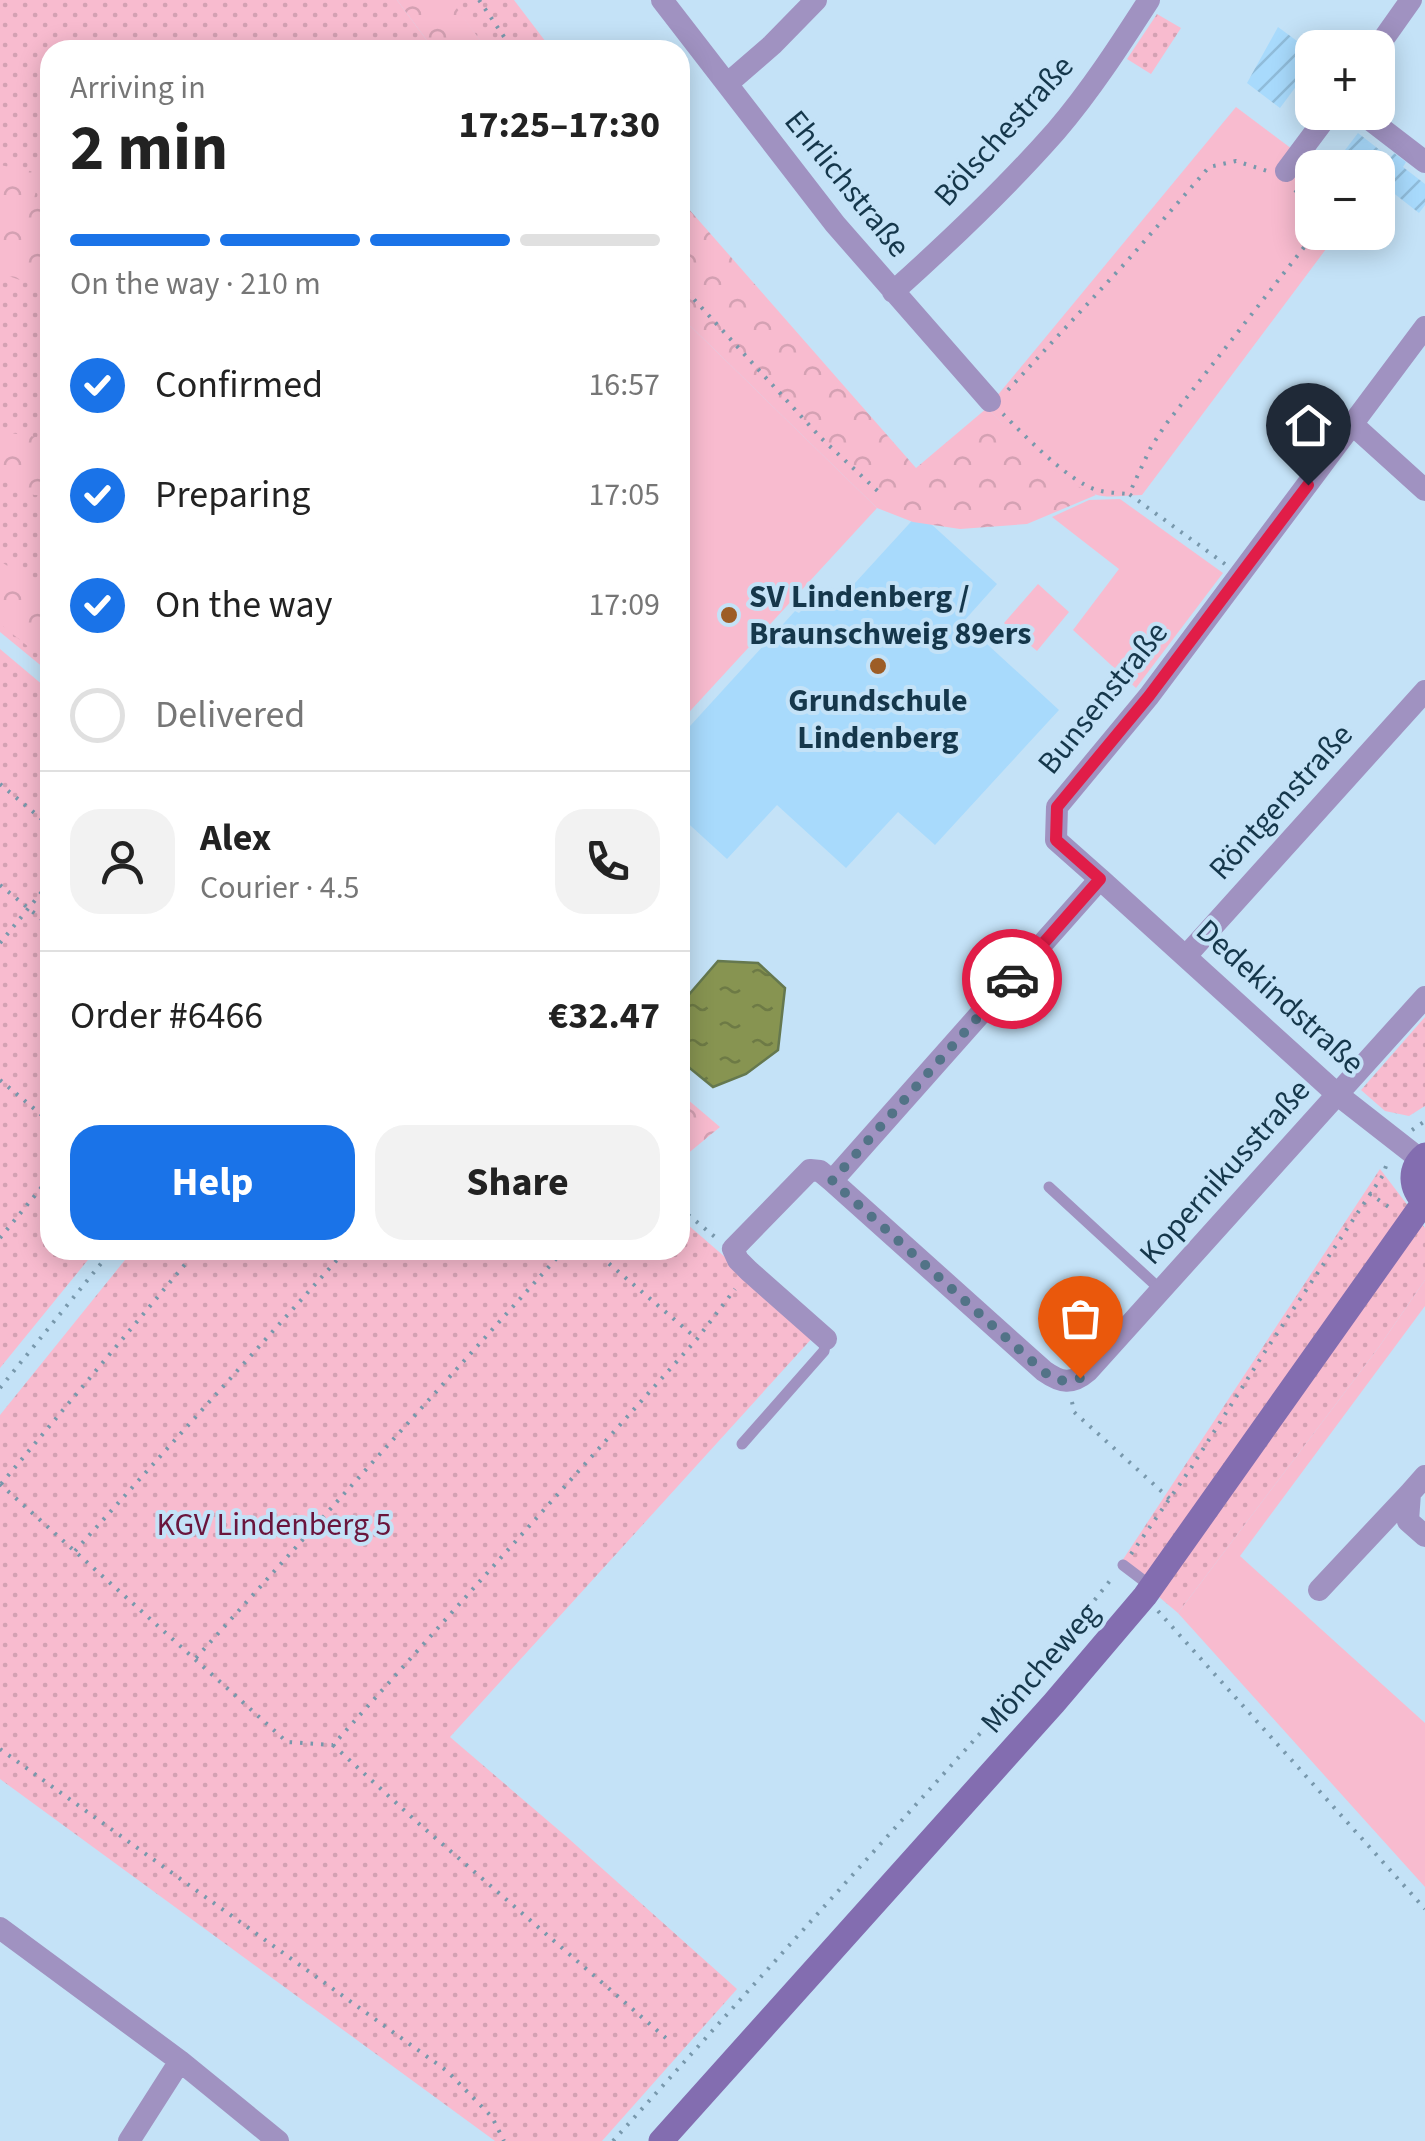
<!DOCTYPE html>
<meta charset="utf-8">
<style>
:root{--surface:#fff;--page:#f2f2f2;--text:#222;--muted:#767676;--line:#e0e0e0;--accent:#1a73e8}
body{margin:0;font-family:"Source Sans 3",sans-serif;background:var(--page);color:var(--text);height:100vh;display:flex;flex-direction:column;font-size:38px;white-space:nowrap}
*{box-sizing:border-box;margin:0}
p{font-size:32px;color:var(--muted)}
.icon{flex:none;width:55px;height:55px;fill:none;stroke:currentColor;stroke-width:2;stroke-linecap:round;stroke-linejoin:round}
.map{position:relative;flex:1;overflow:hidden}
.sheet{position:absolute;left:40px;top:40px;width:650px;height:1220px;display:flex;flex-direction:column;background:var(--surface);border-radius:30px;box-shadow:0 5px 25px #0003}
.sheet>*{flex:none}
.tools{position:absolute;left:1295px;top:30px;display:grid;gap:20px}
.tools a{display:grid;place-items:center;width:100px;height:100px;border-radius:20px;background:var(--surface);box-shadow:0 5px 25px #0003;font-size:50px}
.pin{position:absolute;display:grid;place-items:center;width:85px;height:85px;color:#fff;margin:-102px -42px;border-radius:50% 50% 50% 0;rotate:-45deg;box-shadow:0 0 10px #0007}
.pin .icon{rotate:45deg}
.courier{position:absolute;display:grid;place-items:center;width:100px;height:100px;margin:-50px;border:8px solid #e11d48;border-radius:50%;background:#fff;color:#222;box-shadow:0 2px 12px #0007}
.summary em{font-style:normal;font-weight:700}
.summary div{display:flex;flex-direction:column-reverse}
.summary{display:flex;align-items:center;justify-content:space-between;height:170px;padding:0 30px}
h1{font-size:65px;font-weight:700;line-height:75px}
.bar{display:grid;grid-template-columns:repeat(4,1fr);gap:15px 10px;align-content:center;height:120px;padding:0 30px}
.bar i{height:12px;border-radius:8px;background:var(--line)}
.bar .current{background:var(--accent)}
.bar p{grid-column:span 4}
.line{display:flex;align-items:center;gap:25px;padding:0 30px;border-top:2px solid var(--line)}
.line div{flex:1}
.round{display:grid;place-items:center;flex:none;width:105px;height:105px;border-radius:30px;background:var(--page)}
ol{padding:0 30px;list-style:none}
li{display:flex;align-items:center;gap:30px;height:110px}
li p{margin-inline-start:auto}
li .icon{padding:10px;border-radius:50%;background:var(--accent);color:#fff;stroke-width:4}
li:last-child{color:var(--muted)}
li i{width:55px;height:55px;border:5px solid var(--line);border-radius:50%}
.action{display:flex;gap:20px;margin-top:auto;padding:20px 30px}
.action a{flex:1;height:115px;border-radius:30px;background:var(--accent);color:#fff;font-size:40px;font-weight:700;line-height:115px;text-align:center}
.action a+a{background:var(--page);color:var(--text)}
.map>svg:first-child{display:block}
.built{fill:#a8dafc}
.industrial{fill:url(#industrial-furrows)}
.grass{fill:url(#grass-dots)}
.forest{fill:url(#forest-crowns)}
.park{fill:#f8bbcf}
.water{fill:url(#water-ripples);stroke:#65784f;stroke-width:2.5}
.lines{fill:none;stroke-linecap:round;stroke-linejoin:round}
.path{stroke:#7898ac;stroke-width:4;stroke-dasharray:2.5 8;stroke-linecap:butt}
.service{stroke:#a092c1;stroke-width:11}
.minor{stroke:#a092c1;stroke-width:22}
.secondary{stroke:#836db0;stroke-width:25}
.done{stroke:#527387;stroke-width:10;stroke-dasharray:0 18}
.route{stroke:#e11d48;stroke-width:12}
.poi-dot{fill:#9d5d26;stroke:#c4e2f7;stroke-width:4}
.labels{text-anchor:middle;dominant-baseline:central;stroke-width:8;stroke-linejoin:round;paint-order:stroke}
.street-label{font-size:32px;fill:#15374b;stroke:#c4e2f7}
.poi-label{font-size:32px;font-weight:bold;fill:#15374b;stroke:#c4e2f7;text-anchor:start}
.park-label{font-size:32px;fill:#6a153c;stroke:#c4e2f7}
</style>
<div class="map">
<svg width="1425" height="2141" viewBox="0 0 1425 2141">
<defs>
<pattern id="industrial-furrows" width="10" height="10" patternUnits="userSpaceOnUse" patternTransform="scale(2.5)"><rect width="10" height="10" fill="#a8dafc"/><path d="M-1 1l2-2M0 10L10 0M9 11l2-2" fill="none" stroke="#90bcda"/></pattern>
<pattern id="grass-dots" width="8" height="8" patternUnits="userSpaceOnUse" patternTransform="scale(2.5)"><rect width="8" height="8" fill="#f8bbcf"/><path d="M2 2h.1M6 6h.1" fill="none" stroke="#d4a1b3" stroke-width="1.8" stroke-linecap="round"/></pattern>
<pattern id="forest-crowns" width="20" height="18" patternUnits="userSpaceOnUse" patternTransform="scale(2.5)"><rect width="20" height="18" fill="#f8bbcf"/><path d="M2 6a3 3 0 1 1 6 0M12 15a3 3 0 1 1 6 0" fill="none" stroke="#d4a1b3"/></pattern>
<pattern id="water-ripples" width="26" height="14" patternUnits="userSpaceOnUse" patternTransform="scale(2.5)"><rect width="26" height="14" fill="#879451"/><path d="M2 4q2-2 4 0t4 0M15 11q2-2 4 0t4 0" fill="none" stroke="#6d7a45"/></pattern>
</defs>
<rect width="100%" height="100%" fill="#c4e2f7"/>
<path class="built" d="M919,513l78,71 -34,38 96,88 -124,135 -37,-33 -52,56 -69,-63 -50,54 -47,-43v-79l115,-126 4,2 19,-20 15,14z"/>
<path class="industrial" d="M1278,27l34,25v13l-32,43 -33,-25z
M1358,133l32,25 4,-5 12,9 -3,5 22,17v21l-6,8 -41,-32v-13l-19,-1 -17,-13z"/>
<path class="grass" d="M0,0h397l37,50h-384v623l-50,-41z
M450,0h64l38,50h-65z
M1157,14l24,14 -30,46 -24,-15z
M0,649l50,42v559h46l-96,118z
M1425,1017v89l-16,10 -24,-5 -24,-21z
M1380,1169l45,59v52l-46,67 -201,266 -58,-49z
M680,1218l135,117 -365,402 118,101 169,151 -135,152h-107l-495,-362v-364l133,-165h547z"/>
<path class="forest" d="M397,0h54l36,50h-53z
M0,165l40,8 -6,26 16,5v75l-13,7 -37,-13z
M680,199l236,269 71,-60c34,34 68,63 109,87l-69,29 -67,5 -47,-7 -36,-14 -197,-192z
M0,427l10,6 40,6v56h-16l-34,-19z
M0,561l50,33v70l-50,-40z
M680,1093l40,34 -40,33z"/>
<path class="park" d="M1236,107l80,60 -4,1v64l26,1 -196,262c-15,0 -35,4 -48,-1 -35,-13 -81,-60 -107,-86z
M680,316l197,192 -197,214z
M1120,499l103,74 -87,115 -63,-58 46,-61 -67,-52 37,-17z
M1038,584l31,28 -32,39 -33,-28z
M1425,1280v26l-185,250 185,167v164l-247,-274 201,-266z"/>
<path class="water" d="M718,961l40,2 27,25 -7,62 -32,24 -33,13 -32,-26 -1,-56z"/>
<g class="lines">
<path class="path" d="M479,0l34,50
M1295,190l17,18
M680,284l141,154 62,58
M1008,390l120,-130 81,-93 27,-6 31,10
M1003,414c21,21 66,68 94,76 10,3 22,3 32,4
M1225,564l-96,-70 22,-47 15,-23 146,-187 2,-5
M0,784l50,42
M0,885l50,41
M0,943l50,-61
M0,1080l50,42
M1412,1130l13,-9
M1369,1193l24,17
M680,1208l35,29
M0,1238l50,-61
M593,1250l103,88
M0,1388l112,-138
M1072,1402l2,10 96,87
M0,1484l287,258 46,3 364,-406 38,-50
M1,1484l196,-234
M75,1551l271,-301
M1131,1554l60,-86 73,-115 119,-178 5,-15
M1158,1611l267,298
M196,1658l368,-408
M333,1745l84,77 250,217
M0,1749l447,322 45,46 12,24
M613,2141l435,-483 65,-81"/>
<path class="service" d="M1049,1187l113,104
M742,1444l82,-93 2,-12
M1123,1565l29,22"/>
<path class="minor" d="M662,0l173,224 155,177
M1377,48l34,-48
M727,84l45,-39 44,-45
M1360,112l65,50
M1286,171l44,-59
M893,292c57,-51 112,-103 163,-161 35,-41 64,-86 93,-131
M1425,327l-276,369 -92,111 -1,33 44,39 -268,302 212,190c17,12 28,14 44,0l337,-374
M1352,424l73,66
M1100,879l238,216 82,64
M1186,956l239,-265
M826,1339l-77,-68 -11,-11 -5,-11 77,-79 10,1 12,10
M1425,1476l-15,17 -2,28 17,15
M1319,1590l91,-97
M0,1928l180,133 98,80
M129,2141l51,-80"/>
<path class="secondary" d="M1425,1155c-17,14 -15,33 0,48
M661,2141l393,-438 91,-107 279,-394"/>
</g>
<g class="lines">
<path class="done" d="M1012,979l-180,202 212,191c13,8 21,12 36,6"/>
<path class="route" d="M1012,979l88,-100 -44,-39 1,-33 92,-111 159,-211"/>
</g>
<g class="poi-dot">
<circle cx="729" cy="615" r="10"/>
<circle cx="878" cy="666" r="10"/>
</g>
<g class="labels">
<g class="street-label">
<text transform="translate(1004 131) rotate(-48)">Bölschestraße</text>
<text transform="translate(847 184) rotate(51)">Ehrlichstraße</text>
<text transform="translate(1103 698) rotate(-51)">Bunsenstraße</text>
<text transform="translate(1281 802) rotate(-48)">Röntgenstraße</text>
<text transform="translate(1280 997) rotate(42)">Dedekindstraße</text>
<text transform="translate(1225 1172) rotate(-48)">Kopernikusstraße</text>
<text transform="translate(1040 1668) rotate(-49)">Möncheweg</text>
</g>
<g class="poi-label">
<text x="749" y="597">SV Lindenberg /<tspan x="749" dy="37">Braunschweig 89ers</tspan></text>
<text x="878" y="701" text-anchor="middle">Grundschule<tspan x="878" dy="37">Lindenberg</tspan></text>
</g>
<g class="park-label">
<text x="274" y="1525">KGV Lindenberg 5</text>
</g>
</g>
</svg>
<div class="tools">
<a>+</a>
<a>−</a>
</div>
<div class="pin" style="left:1080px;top:1378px;background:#ea580c"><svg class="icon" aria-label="bag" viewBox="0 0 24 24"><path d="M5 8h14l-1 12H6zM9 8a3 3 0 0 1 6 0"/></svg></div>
<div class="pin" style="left:1308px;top:485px;background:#1f2937"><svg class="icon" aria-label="home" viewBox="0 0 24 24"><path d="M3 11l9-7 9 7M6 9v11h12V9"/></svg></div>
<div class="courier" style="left:1012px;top:979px"><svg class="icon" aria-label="car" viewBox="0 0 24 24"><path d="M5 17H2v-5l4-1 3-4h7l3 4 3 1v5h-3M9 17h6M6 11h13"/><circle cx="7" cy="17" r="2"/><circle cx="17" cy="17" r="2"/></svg></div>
<section class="sheet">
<div class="summary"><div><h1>2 min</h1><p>Arriving in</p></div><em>17:25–17:30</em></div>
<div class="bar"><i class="current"></i><i class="current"></i><i class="current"></i><i></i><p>On the way · 210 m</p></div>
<ol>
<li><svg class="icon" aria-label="check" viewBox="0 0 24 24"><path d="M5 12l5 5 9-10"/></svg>Confirmed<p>16:57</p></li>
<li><svg class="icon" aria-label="check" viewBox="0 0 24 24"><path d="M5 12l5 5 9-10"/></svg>Preparing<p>17:05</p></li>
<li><svg class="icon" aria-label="check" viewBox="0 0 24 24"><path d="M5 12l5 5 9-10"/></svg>On the way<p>17:09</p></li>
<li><i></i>Delivered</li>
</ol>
<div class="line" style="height:180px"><a class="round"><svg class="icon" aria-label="person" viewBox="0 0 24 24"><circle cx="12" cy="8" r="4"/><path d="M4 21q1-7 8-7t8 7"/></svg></a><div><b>Alex</b><p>Courier · 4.5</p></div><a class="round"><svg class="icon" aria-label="phone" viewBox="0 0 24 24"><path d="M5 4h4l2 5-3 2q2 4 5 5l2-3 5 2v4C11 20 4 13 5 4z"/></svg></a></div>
<div class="line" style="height:130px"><div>Order #6466</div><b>€32.47</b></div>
<div class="action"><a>Help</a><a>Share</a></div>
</section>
</div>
